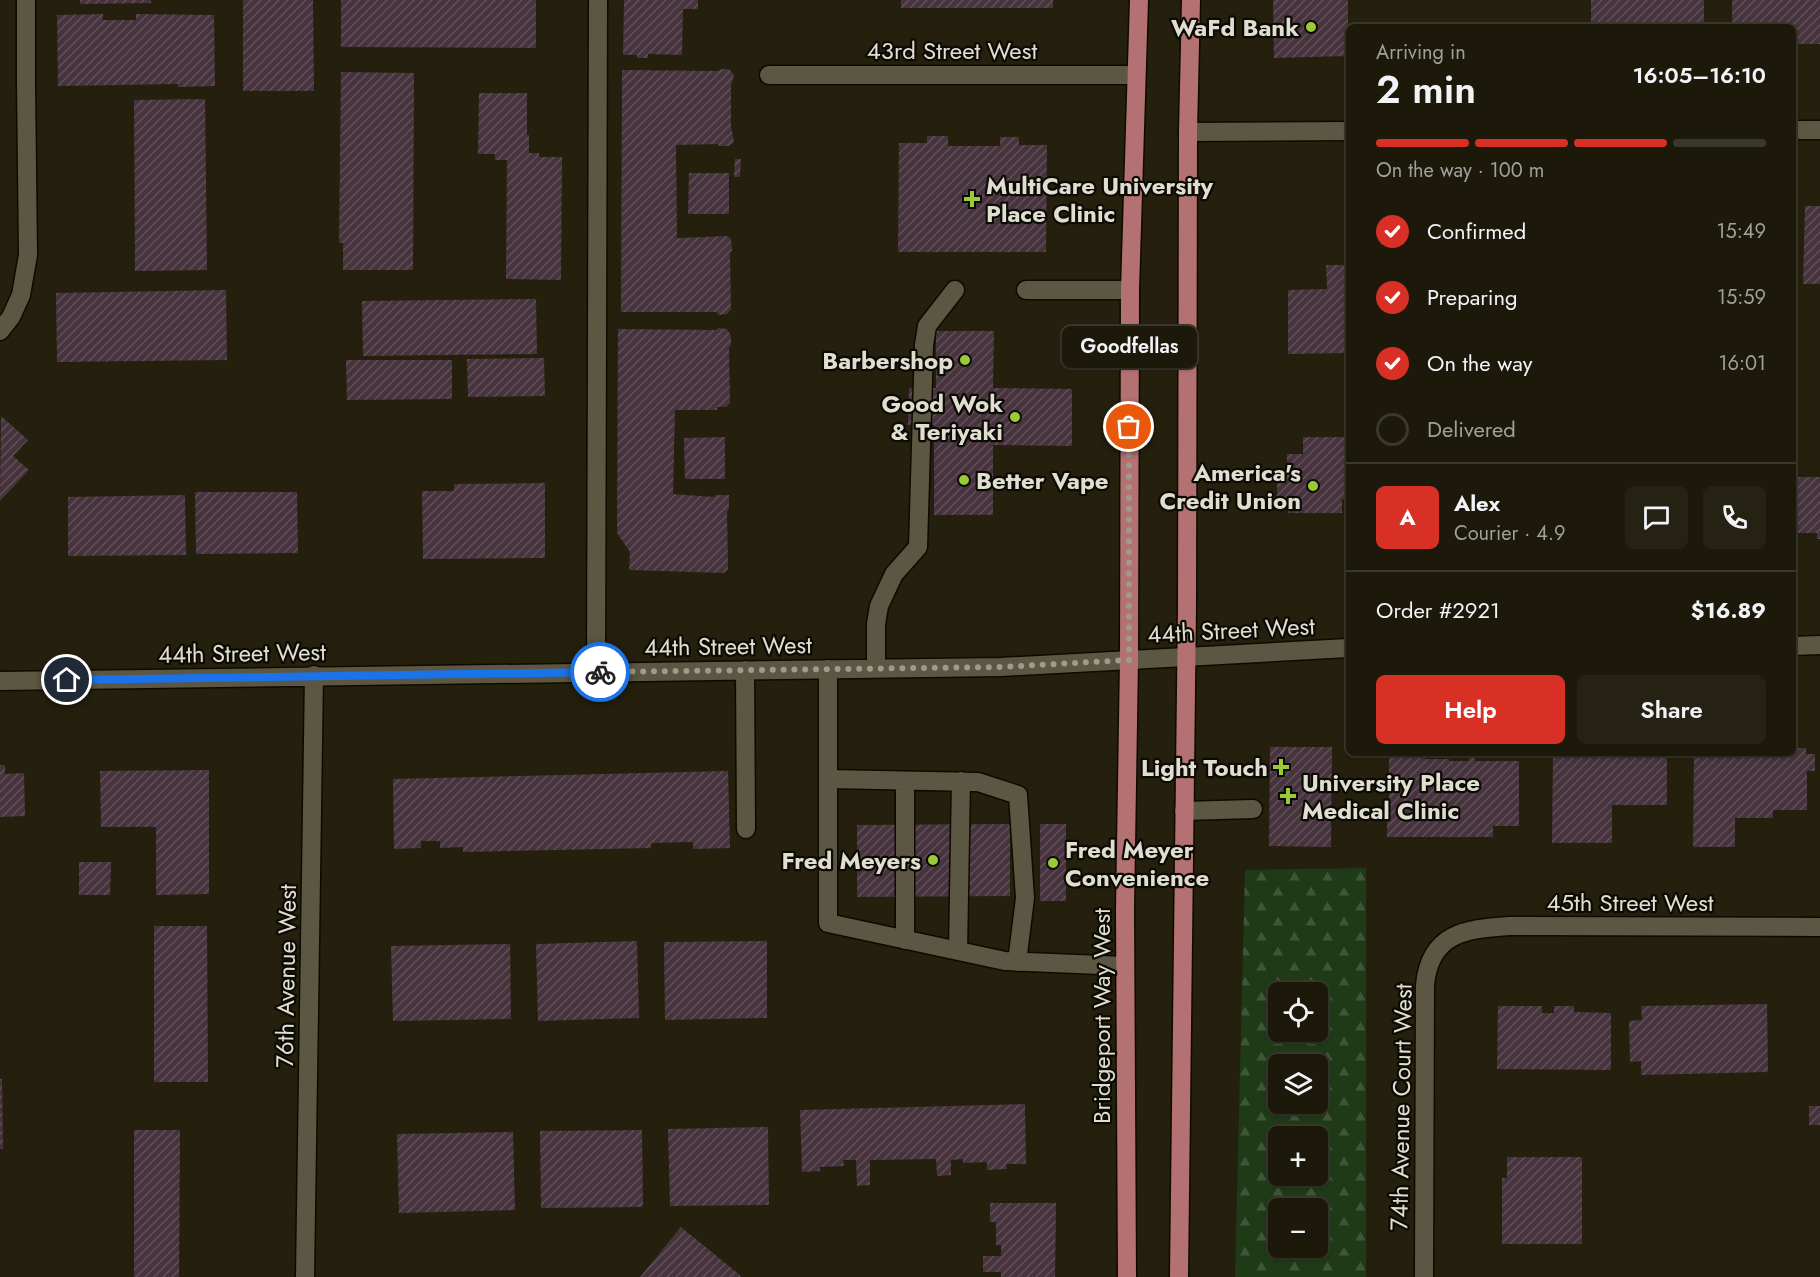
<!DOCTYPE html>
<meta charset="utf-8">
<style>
:root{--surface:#1c180a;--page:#252113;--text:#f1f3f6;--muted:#a0a09c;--line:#3a372b;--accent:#d93025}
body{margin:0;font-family:Jost,sans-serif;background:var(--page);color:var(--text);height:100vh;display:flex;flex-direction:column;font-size:22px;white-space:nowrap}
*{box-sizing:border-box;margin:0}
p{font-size:20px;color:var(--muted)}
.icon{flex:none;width:33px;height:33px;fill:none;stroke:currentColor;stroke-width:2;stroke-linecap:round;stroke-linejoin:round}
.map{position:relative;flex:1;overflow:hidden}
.details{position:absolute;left:1346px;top:24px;width:450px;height:732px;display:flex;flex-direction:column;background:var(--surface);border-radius:9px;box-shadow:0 2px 4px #0004,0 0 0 2px var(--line)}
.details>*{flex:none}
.fabs{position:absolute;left:1268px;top:982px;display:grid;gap:12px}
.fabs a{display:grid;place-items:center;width:60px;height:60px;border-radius:9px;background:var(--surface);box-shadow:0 2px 4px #0004,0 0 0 2px var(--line);font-size:30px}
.pin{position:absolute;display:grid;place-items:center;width:51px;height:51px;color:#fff;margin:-26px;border:3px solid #fff;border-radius:50%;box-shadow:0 2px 6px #0007}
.courier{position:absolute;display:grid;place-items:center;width:60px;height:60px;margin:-30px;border:4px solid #1a73e8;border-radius:50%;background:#fff;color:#222;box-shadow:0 2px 8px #0007}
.bubble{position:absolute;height:42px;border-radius:9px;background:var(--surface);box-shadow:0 2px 4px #0004,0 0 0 2px var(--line);font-size:20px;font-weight:600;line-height:42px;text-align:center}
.headline em{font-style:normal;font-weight:600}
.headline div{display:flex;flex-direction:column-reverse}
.headline{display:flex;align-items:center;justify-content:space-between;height:102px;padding:0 30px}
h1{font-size:39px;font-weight:600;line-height:45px}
.bar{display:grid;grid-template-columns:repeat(4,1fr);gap:9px 6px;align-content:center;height:72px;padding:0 30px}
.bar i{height:8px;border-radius:4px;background:var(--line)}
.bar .active{background:var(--accent)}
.bar p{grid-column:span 4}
.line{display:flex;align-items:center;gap:15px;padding:0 30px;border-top:2px solid var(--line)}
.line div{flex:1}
.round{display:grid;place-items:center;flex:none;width:63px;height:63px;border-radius:9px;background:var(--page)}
ol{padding:0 30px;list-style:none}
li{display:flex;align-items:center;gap:18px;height:66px}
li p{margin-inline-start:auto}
li .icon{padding:6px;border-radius:50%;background:var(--accent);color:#fff;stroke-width:4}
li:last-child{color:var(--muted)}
li i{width:33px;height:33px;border:3px solid var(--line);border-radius:50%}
.button{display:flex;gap:12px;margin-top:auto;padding:12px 30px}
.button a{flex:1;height:69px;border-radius:9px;background:var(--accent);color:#fff;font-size:24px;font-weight:600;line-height:69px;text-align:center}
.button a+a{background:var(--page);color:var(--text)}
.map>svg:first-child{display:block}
.forest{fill:url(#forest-firs);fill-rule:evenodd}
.building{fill:url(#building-hatch)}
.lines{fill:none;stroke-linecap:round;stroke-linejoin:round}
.minor-casing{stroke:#0e0a00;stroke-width:21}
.major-casing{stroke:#0e0a00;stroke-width:21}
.minor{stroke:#5c5742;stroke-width:18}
.major{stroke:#b47171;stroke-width:18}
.done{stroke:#9f9b8c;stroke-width:6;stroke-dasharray:0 10.8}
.route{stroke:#1a73e8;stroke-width:8}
.poi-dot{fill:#98cb37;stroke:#0c0a04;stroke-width:2}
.labels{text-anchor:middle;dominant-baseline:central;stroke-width:4.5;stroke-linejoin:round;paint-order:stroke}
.poi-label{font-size:24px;font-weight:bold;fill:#e0ddd1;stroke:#0c0a04;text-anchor:end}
.street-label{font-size:24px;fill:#e0ddd1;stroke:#0c0a04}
</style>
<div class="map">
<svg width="1820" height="1277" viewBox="0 0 1820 1277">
<defs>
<pattern id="forest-firs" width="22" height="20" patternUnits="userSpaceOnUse" patternTransform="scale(1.5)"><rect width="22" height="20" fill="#1e3a17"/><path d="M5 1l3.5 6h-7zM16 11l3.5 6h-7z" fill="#3e5638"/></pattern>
<pattern id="building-hatch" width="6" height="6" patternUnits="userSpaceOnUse" patternTransform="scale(1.5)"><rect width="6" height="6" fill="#47333d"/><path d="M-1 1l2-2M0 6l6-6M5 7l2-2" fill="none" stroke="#615058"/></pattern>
</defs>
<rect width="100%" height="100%" fill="#25200d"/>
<path class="forest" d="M1366,868v409h-131l10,-407zM1278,993h39v39h-39zM1278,1065h39v39h-39zM1278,1137h39v39h-39zM1278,1209h39v39h-39z"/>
<path class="building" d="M80,0h71v3l-71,1z
M243,0h70l1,91h-71z
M341,0h195v48l-195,-1z
M624,0h74v9h-15l-1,46 -34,-1v4h-11v-3h-14z
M901,0h152v8h-152z
M1273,0h75v56l-74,2z
M1591,0h113v27h-113z
M1732,0h88v44h-28v-17h-60z
M103,14v6h33v-6l78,1 1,71 -37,1v-3l-120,2 -1,-71z
M721,69h8l5,6 -3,11v40l3,16 -5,4h-10l-1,-2 -42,1 1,93 50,-2 4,3 1,12 -2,1 1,57 -4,5 -8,1 -3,-3h-95l1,-242 95,1z
M341,72l73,1 -1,197h-70v-27h-4z
M479,93h48v42h2v18h10v4h23l-1,123 -55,-1 1,-119h-12v-6h-17z
M205,99l2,171 -72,1 -1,-171z
M927,136h21v10h52v-9h19v8h28l-1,107h-148l1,-109h28z
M735,159h6l-1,18h-6z
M689,173h40v41h-41z
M1805,206h15v78h-17z
M1326,265h22v88l-60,1v-64l39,-1z
M226,290l1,70 -170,2 -1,-69z
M536,299l1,55 -174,2 -1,-55z
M718,328l9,1 4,7v10l-2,1 1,56 -4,4h-9v3h-42l-2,84 41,3 2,-2h13v13l-2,4 1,57 -4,4 -95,-3 1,-18 -13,-19 1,-204 98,1z
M936,331h58l-1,57 79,1v57l-79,-1v70h-59v-90h-26l1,-37h27z
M544,358l1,38 -77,1 -1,-38z
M346,360h106v39l-105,1z
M1,416l27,24 -15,16 16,14 -29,31z
M725,437v42h-40l-1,-41z
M1303,437h45v62h-6v14h-54v-13h-11v-27h10v-19h16z
M1792,477h28v62h-3v-6h-25z
M545,483v75l-122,1 -1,-68h32v-7z
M195,492h102l1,61 -102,1z
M185,495l1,60 -118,1v-59z
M1270,747h62l-1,100 -62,-1z
M1792,748h14v6h9v17h-8v39h-34v8h-38v29h-42l1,-94h98z
M1389,753h36v6h24v2h20v-5h6v5h44v65h-26v11h-106v-18h2z
M1553,753h114v52h-55v38h-60z
M0,765h5v9l19,-1 1,43 -25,1z
M209,770v124l-53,1v-68h-55l-1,-56z
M728,771l2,77 -37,1v-7l-42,1v5l-188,4v-5l-23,1v-7h-19v7l-27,1 -1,-70z
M1010,824v72l-153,1v-72z
M1040,824h26v77h-26z
M79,862h32l-1,33h-31z
M154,926h53l1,156h-54z
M637,941l2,77 -101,3 -2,-77z
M767,941v77l-102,2 -1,-78z
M510,944l1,75 -118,2 -2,-75z
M1767,1004l1,68 -127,3v-14l-11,1 -1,-41 13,-1 -1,-14z
M1498,1006h44v7h12v-7h20v6l37,1v57l-114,-1z
M0,1079h2l1,70h-3z
M1025,1104l1,60h-20l1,5 -20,1v-8l-24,1v-4l-12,1v15l-14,1 -1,-17 -66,1v25l-13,1 -1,-26h-13l1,6 -24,1v4l-18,1 -2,-62z
M1809,1106h11v19h-11z
M768,1127l1,78 -99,1 -2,-77z
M134,1130h46l-1,147h-45z
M642,1130l1,77 -102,1 -1,-77z
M513,1132l2,78 -116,3 -2,-79z
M1507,1157h75v87h-80v-66h5z
M990,1203h66l-1,74h-54v-5h-18v-16h18v-11h-5v-23h-6z
M681,1227l60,49 -1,1h-100z"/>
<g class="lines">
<g class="minor-casing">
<path id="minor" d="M769,75h367
M1792,130h28
M1188,132l160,-1
M1026,290h104
M0,331l11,-14 10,-22 7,-40 -2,-172v-83
M1792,646l28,-1
M876,668v-44l3,-18 15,-32 24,-27 6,-202 3,-19 28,-36
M828,669v254l177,38 120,5
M745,670l1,159
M596,672l2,-672
M0,681l1001,-14 347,-19
M828,779l150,3 40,13 7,103 -8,64
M905,781v159
M1184,811l69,-2
M958,951l3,-170
M305,1277l9,-602
M1424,1277l1,-292c5,-52 40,-56 84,-59l311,1"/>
</g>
<g class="major-casing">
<path id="major" d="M1127,1277l-2,-368 4,-249 1,-370 9,-290
M1179,1277l8,-671 1,-474 3,-132"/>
</g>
<use href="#minor" class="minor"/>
<use href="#major" class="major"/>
</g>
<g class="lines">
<path class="done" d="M600,672l401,-5 128,-7v-233"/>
<path class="route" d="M67,680l533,-8"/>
</g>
<g class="poi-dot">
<circle cx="1311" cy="27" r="6"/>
<path d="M969 190h6v6h6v6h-6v6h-6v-6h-6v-6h6z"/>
<circle cx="965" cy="360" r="6"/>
<circle cx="1015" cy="417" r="6"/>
<circle cx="964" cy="480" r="6"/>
<circle cx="1313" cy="486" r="6"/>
<path d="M1278 758h6v6h6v6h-6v6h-6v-6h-6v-6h6z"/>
<path d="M1285 787h6v6h6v6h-6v6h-6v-6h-6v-6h6z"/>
<circle cx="933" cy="860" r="6"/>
<circle cx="1053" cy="863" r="6"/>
</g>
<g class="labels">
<g class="poi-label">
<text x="1299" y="27">WaFd Bank</text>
<text x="986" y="185" text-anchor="start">MultiCare University<tspan x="986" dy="28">Place Clinic</tspan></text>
<text x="953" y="360">Barbershop</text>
<text x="1003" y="403">Good Wok<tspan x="1003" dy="28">&amp; Teriyaki</tspan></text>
<text x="1301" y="472">America's<tspan x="1301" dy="28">Credit Union</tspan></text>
<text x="976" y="480" text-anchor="start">Better Vape</text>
<text x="1268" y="767">Light Touch</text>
<text x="1302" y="782" text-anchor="start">University Place<tspan x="1302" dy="28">Medical Clinic</tspan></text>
<text x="1065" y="849" text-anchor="start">Fred Meyer<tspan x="1065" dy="28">Convenience</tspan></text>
<text x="921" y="860">Fred Meyers</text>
</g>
<g class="street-label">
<text x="952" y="50">43rd Street West</text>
<text transform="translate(1231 630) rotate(-3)">44th Street West</text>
<text transform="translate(728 646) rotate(-1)">44th Street West</text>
<text transform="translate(242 653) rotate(-1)">44th Street West</text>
<text x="1630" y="902">45th Street West</text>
<text transform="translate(286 976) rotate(-89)">76th Avenue West</text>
<text transform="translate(1101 1016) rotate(-90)">Bridgeport Way West</text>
<text transform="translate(1401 1107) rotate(-89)">74th Avenue Court West</text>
</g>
</g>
</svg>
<div class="fabs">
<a><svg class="icon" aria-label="locate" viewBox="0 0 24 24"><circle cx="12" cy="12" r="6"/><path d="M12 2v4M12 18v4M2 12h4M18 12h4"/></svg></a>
<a><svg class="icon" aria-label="layers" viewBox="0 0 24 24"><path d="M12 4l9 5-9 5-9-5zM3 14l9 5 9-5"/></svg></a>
<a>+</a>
<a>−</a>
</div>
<div class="pin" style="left:1129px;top:427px;background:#ea580c"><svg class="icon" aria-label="bag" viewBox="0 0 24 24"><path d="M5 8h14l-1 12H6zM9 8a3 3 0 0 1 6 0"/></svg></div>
<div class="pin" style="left:67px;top:680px;background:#1f2937"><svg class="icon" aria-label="home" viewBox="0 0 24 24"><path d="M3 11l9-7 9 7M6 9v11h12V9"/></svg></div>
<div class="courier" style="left:600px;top:672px"><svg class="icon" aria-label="bike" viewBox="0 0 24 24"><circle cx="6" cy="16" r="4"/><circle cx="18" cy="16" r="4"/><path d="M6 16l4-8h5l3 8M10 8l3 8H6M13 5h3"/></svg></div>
<div class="bubble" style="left:1062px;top:326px;width:135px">Goodfellas</div>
<section class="details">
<div class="headline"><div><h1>2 min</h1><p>Arriving in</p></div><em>16:05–16:10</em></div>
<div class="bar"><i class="active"></i><i class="active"></i><i class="active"></i><i></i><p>On the way · 100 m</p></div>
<ol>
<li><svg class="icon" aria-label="check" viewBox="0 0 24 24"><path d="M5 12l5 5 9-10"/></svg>Confirmed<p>15:49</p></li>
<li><svg class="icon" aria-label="check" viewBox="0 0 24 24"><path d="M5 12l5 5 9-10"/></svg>Preparing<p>15:59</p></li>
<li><svg class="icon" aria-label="check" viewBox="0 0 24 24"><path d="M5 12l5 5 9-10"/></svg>On the way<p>16:01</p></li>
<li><i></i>Delivered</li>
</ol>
<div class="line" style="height:108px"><b class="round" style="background:var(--accent);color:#fff">A</b><div><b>Alex</b><p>Courier · 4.9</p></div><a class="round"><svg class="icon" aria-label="chat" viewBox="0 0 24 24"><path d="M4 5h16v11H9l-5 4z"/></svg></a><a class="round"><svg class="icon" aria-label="phone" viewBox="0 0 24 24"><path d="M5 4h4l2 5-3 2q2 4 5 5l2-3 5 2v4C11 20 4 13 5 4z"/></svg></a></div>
<div class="line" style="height:78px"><div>Order #2921</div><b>$16.89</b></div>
<div class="button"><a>Help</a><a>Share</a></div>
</section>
</div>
